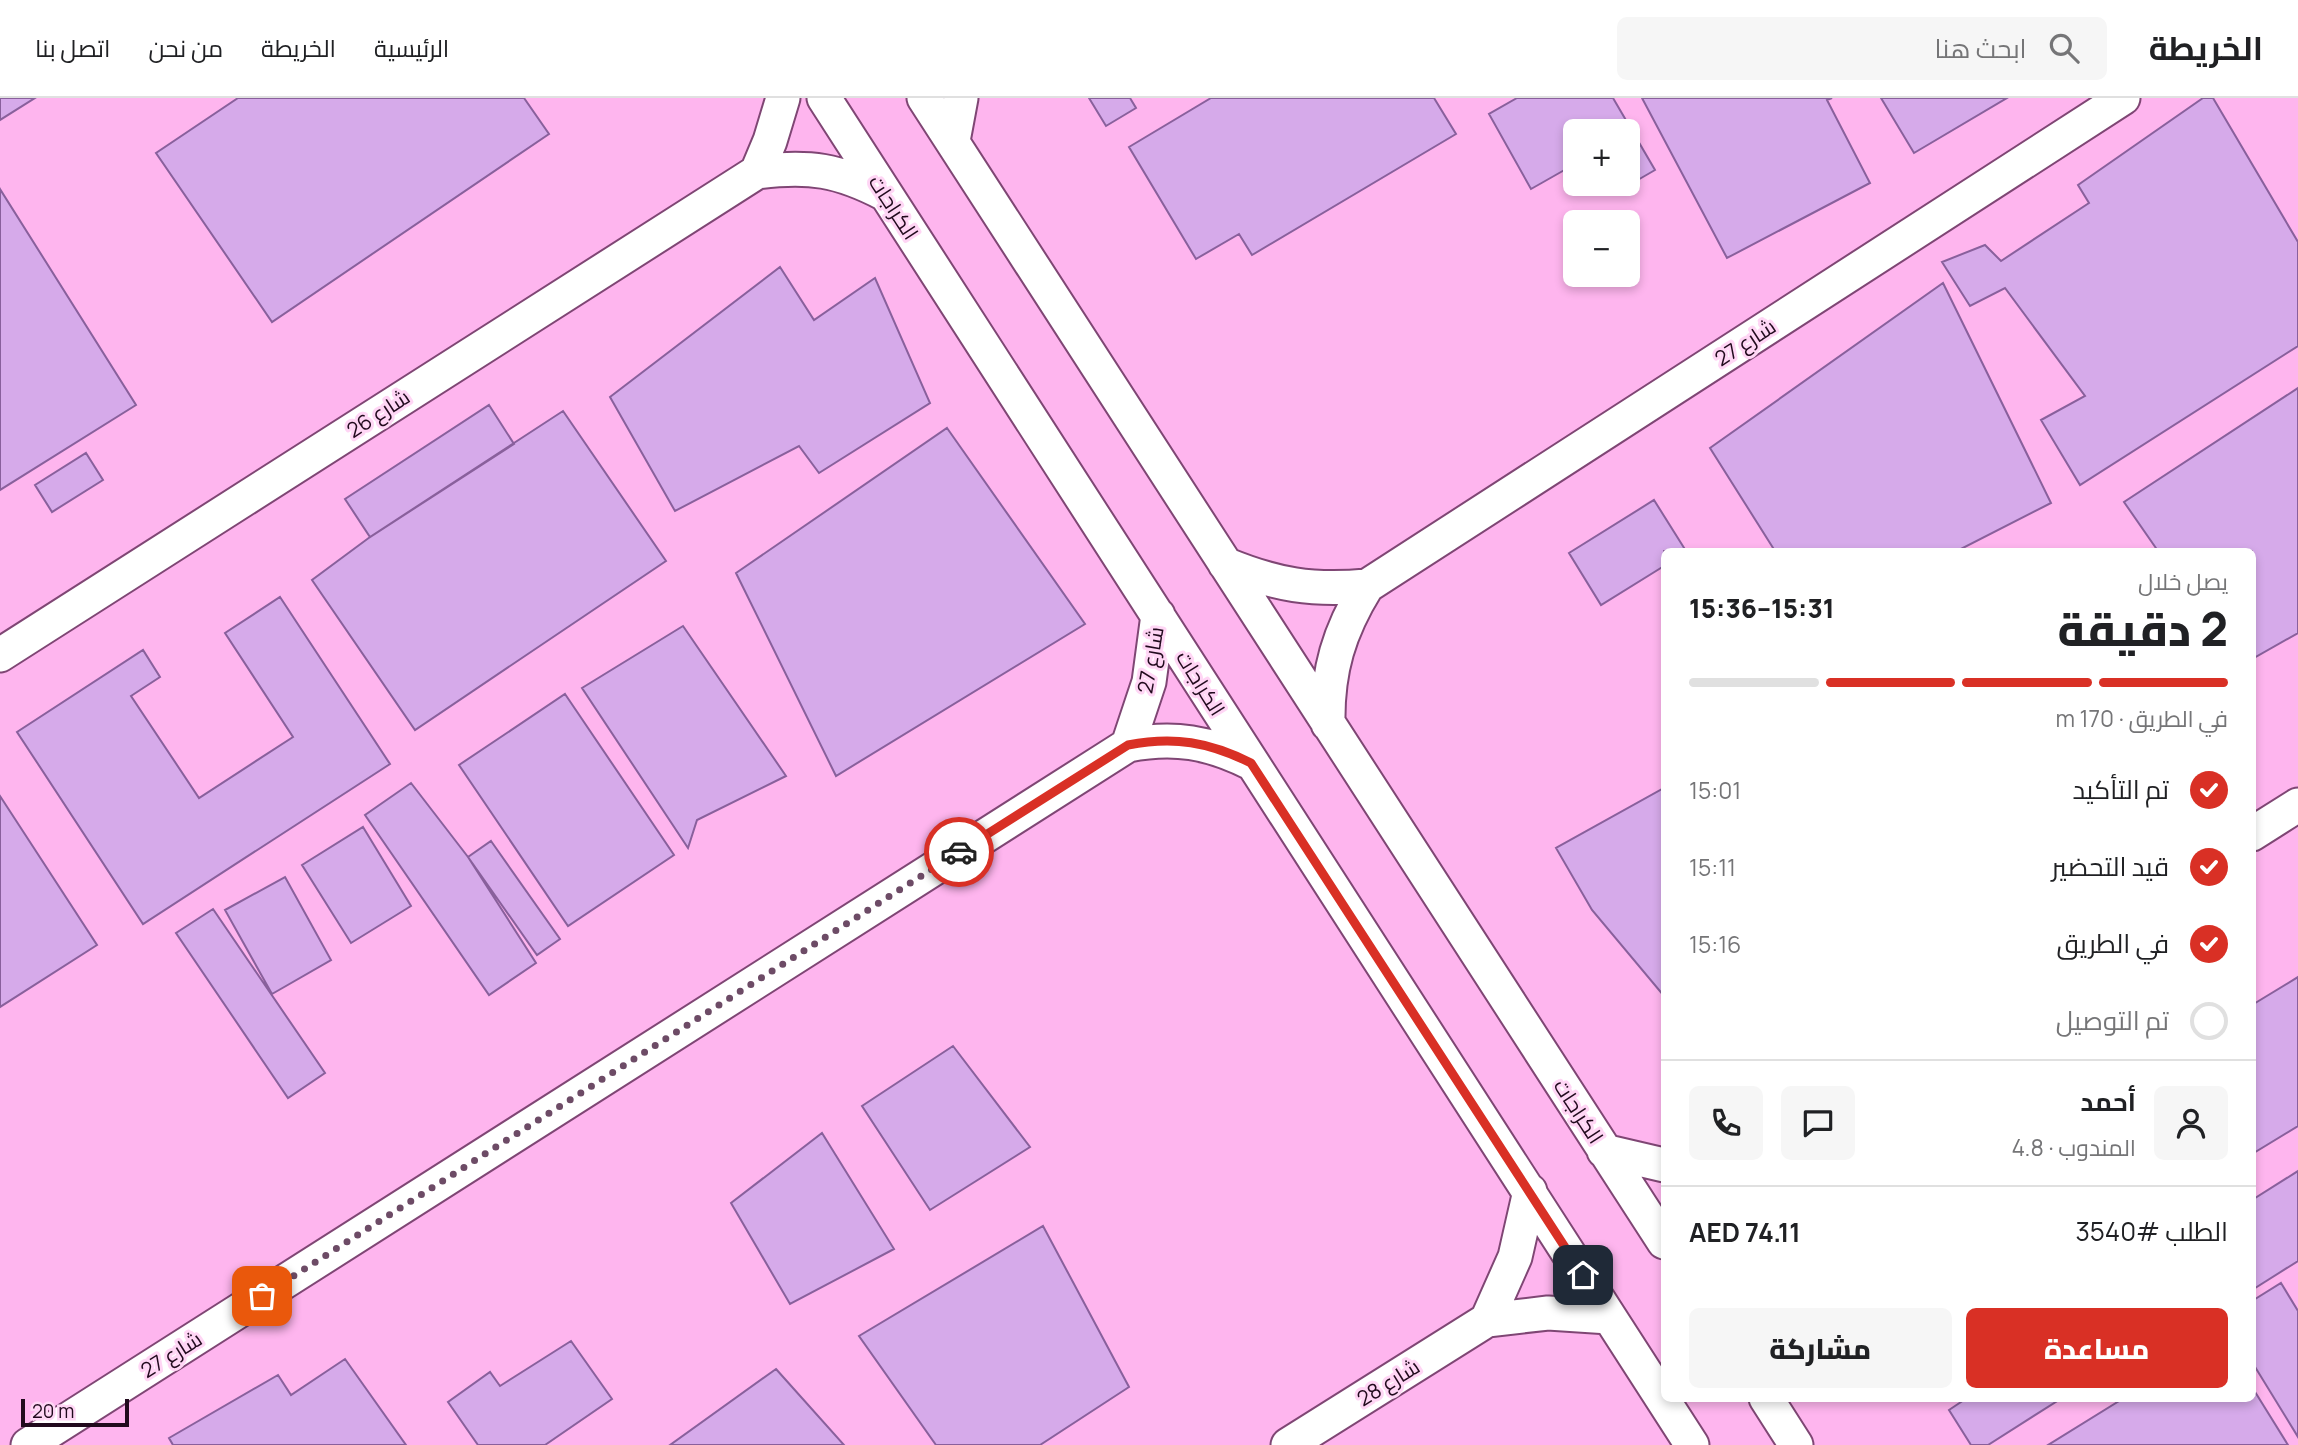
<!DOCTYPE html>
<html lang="ar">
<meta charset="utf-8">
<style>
:root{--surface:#fff;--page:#f6f6f6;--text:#202124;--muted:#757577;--line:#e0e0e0;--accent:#d93025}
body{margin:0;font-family:Manrope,Cairo,sans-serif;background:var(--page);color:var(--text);direction:rtl;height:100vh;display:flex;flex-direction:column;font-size:26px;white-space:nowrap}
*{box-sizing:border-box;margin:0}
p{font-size:23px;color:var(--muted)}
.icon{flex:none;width:38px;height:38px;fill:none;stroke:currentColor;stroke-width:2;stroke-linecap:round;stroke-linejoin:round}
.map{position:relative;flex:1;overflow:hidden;direction:ltr}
.panel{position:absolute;left:1661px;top:450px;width:595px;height:854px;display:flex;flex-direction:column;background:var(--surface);border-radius:10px;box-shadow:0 4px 10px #0003;direction:rtl}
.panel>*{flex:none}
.buttons{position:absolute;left:1563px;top:21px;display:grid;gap:14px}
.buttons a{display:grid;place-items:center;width:77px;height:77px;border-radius:10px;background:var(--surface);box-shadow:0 4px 10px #0003;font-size:35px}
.scale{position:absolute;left:21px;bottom:18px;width:108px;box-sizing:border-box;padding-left:7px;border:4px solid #210a1d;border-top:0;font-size:19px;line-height:24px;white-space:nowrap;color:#210a1d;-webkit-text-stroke:5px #ffd6f5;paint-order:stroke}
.pin{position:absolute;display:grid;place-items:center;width:60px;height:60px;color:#fff;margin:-30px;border-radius:14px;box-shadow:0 4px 10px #0006}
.courier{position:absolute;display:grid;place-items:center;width:70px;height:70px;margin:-35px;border:5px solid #d93025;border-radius:50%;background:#fff;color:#222;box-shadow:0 2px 9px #0007}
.headline em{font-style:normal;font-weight:800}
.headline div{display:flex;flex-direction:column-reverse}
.headline{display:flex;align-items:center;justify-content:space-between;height:119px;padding:0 28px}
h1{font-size:46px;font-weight:800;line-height:52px}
.bar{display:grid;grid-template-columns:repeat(4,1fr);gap:10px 7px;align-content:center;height:84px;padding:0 28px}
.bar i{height:9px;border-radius:5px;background:var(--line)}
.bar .active{background:var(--accent)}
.bar p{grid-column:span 4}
.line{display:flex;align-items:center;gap:18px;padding:0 28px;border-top:2px solid var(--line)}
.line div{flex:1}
.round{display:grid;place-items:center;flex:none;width:74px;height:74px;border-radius:10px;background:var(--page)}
ol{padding:0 28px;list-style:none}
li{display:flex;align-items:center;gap:21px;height:77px}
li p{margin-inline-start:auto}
li .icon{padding:7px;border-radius:50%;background:var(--accent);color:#fff;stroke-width:4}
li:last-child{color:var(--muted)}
li i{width:38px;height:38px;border:4px solid var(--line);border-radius:50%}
.cta{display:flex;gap:14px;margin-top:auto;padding:14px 28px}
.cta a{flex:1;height:80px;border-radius:10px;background:var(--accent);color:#fff;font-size:28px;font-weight:800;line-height:80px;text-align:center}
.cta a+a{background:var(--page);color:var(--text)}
header{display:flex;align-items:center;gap:42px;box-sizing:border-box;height:98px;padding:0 35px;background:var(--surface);border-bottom:2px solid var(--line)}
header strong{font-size:33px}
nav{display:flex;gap:38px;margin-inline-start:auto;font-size:24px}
.search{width:490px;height:63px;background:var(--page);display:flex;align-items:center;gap:18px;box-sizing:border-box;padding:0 24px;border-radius:10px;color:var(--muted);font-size:26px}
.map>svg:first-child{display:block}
.built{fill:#feb5ee;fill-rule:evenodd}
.building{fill:#d6aaea;stroke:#89609c;stroke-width:2}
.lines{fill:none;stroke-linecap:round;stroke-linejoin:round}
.street-casing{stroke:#7f4674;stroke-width:37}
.street{stroke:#fff;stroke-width:33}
.done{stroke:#6d4b66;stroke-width:7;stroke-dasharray:0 12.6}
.route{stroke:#d93025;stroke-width:9}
.labels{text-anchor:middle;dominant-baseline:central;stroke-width:6;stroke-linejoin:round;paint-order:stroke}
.street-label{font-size:21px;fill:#210a1d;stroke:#ffd6f5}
</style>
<header>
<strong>الخريطة</strong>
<div class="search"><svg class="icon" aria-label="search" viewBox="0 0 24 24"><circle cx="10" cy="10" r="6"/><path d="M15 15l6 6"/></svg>ابحث هنا</div>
<nav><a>الرئيسية</a><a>الخريطة</a><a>من نحن</a><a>اتصل بنا</a></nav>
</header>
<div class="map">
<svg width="2298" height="1347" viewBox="0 0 2298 1347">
<rect width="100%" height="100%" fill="#f9c4ed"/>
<path class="built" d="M0,0h2298v1347h-2298zM1575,33h53v53h-53zM1575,124h53v53h-53zM1664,453h588v847h-588z"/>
<path class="building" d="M0,0h35l-35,22z
M238,0h286l25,36 -277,188 -116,-169z
M1089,0h41l6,10 -30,18z
M1211,0h223l22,36 -204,121 -13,-21 -43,25 -67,-112z
M1517,0h96l42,72 -38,22 -5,-8h16v-53h-53v33l-44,25 -42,-75z
M1642,0h190l-5,2 43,83 -143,75z
M1881,0h126l-93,55z
M2203,0h10l85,144v104l-218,139 -39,-65 44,-24 -80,-108 -35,18 -28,-44 43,-17 16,16 88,-58 -11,-18z
M0,91l136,216 -136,85z
M780,169l34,53 61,-42 55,125 -111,70 -20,-27 -124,65 -65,-114z
M1943,185l108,220 -94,48h-182l-65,-103z
M2298,290v245l-46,26v-108h-94l-34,-49z
M489,307l25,39 -144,93 -25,-38z
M563,313l103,150 -251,169 -103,-150 58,-43z
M947,330l138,196 -249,152 -100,-203z
M86,355l17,27 -51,32 -17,-27z
M1654,402l32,51h-22v15l-63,39 -32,-52z
M280,499l110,167 -247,160 -126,-192 126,-82 17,27 -29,19 68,102 94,-61 -68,-104z
M683,528l103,150 -89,44 -9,28 -106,-160z
M565,596l109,161 -106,71 -109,-161z
M411,685l57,74 68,106 -47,32 -124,-180z
M1664,690v208l-72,-86 -36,-62z
M0,698l97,149 -97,62z
M363,729l48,79 -60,37 -49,-78z
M491,743l69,98 -23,16 -69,-98z
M285,779l46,83 -59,34 -47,-84z
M213,811l112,164 -37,25 -112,-165z
M2298,879v149l-46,28v-149z
M953,948l77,101 -100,63 -68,-104z
M822,1035l72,116 -104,55 -59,-101z
M2298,1073v90l-46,29v-90z
M1043,1128l86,161 -89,58h-104l-77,-109z
M2281,1185l17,28v126l-46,-75v-61z
M571,1243l41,58 -67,46h-67l-30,-43 42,-30 10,14z
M345,1261l61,86h-233l-4,-7 109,-63 13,20z
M776,1271l68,76h-174z
M2252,1289l36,58h-240l76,-47h128z
M1967,1300h95l-74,47h-17l-22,-35z"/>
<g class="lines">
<g class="street-casing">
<path id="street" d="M824,0l868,1347
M924,0l740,1144
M953,43l8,-43
M757,74l13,-31 13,-43
M1225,466c51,21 87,27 142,22
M0,557l757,-483c52,-7 82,-2 128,22
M1328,626c-1,-53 11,-93 39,-138l756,-488
M1128,647l21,-63 9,-67
M2252,736l46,-29
M1604,1053l60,14
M1487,1222l28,-63 15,-66
M1766,1300l30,47
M28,1347l1100,-700c46,-9 81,-3 123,18
M1288,1347l199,-125 61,-7 61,4"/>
</g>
<use href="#street" class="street"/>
</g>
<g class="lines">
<path class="done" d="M262,1198l697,-444"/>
<path class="route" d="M959,754l169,-107c46,-9 81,-3 123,18l332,512"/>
</g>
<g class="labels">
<g class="street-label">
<text transform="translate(894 109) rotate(57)">الكراجات</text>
<text transform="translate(1745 244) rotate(-33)">شارع 27</text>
<text transform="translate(378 315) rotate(-33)">شارع 26</text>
<text transform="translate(1150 562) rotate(-80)">شارع 27</text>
<text transform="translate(1201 585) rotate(58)">الكراجات</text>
<text transform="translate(1579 1013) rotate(57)">الكراجات</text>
<text transform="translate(171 1256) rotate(-32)">شارع 27</text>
<text transform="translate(1388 1284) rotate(-32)">شارع 28</text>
</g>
</g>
</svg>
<div class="buttons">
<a>+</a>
<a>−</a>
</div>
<div class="scale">20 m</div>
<div class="pin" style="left:262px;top:1198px;background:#ea580c"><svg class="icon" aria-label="bag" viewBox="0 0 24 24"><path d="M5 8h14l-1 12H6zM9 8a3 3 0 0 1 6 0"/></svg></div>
<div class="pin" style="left:1583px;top:1177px;background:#1f2937"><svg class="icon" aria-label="home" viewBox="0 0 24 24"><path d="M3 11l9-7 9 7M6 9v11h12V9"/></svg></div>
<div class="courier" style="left:959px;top:754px"><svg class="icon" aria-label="car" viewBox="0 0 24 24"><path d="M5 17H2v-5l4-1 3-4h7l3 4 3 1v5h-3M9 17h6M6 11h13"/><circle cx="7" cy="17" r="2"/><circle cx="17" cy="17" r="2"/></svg></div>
<section class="panel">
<div class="headline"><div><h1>2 دقيقة</h1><p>يصل خلال</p></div><em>15:31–15:36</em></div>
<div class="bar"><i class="active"></i><i class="active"></i><i class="active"></i><i></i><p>في الطريق · 170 m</p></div>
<ol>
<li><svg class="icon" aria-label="check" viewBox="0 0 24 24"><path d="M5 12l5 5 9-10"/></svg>تم التأكيد<p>15:01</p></li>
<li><svg class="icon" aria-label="check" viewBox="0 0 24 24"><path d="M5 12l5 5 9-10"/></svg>قيد التحضير<p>15:11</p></li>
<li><svg class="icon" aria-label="check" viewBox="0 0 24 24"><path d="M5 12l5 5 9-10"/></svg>في الطريق<p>15:16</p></li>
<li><i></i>تم التوصيل</li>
</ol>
<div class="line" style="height:126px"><a class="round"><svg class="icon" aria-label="person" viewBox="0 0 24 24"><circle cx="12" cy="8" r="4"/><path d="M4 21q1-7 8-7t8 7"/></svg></a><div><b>أحمد</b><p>المندوب · 4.8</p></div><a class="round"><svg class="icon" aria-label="chat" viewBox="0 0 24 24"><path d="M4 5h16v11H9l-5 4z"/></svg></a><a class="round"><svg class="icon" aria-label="phone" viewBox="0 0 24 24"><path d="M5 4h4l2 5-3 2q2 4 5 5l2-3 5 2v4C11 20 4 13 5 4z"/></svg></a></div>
<div class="line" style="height:91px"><div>الطلب #3540</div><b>AED 74.11</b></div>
<div class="cta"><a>مساعدة</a><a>مشاركة</a></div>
</section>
</div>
